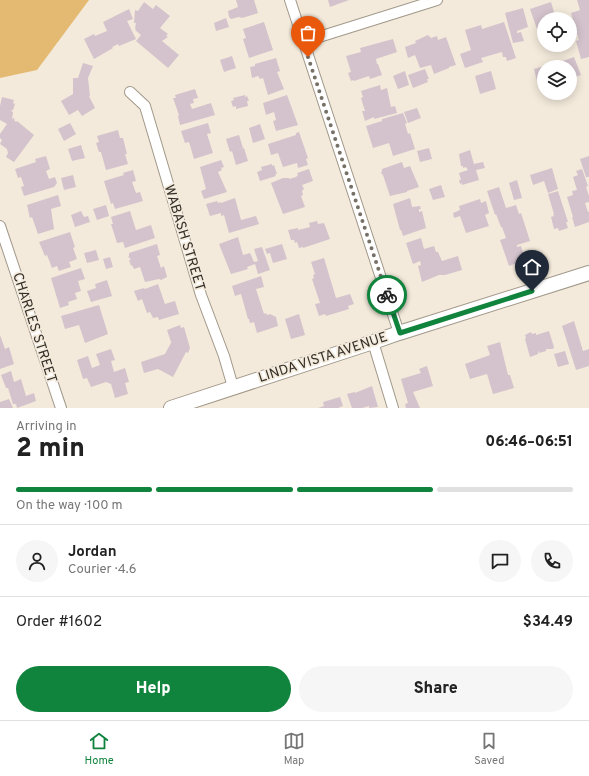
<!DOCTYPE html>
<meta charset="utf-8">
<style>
:root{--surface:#fff;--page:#f6f6f6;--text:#222;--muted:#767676;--line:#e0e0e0;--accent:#10843d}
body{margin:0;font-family:Overpass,sans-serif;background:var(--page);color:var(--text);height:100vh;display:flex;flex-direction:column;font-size:15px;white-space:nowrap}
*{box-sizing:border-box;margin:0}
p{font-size:13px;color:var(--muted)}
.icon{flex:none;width:22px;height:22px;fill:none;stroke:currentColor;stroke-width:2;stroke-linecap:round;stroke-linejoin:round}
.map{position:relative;height:408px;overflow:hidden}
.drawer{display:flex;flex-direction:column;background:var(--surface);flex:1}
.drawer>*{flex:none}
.controls{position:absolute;left:537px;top:12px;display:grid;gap:8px}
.controls a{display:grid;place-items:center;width:40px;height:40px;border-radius:50%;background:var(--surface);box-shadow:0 2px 10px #0003;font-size:20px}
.pin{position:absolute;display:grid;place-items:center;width:34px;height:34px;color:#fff;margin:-41px -17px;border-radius:50% 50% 50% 0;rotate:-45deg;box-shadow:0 0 4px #0007}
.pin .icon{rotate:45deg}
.courier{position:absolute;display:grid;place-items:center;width:40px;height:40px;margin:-20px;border:3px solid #10843d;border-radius:50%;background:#fff;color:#222;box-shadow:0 1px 5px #0007}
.overview em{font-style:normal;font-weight:800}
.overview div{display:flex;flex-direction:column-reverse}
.overview{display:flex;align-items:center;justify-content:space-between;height:68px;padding:0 16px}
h1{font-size:26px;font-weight:800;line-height:30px}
.bar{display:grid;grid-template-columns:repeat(4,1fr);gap:6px 4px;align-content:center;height:48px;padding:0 16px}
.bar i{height:5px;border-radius:3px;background:var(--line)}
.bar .on{background:var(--accent)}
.bar p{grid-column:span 4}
.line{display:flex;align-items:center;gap:10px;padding:0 16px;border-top:1px solid var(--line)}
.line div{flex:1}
.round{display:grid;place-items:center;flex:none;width:42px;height:42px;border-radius:21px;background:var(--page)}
.action{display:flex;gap:8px;margin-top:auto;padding:8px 16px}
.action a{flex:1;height:46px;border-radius:24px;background:var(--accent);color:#fff;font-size:16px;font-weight:800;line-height:46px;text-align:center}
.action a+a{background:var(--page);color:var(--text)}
.menu{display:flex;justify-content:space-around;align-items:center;height:56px;border-top:1px solid var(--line);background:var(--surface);font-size:11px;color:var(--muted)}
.menu a{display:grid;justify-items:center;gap:2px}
.menu .on{color:var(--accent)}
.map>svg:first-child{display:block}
.green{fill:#e4ba72}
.building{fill:#d4c3cc}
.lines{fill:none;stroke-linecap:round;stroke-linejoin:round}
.minor-casing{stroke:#a1988a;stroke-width:12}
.secondary-casing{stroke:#a1988a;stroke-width:16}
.minor{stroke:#fff;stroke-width:10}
.secondary{stroke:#fff;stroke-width:14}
.done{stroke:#767067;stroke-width:4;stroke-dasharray:0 7.2}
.route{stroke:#10843d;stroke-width:5}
.labels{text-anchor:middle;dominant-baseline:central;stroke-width:3.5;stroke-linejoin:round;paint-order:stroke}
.street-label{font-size:14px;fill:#332f29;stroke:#f3eadb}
</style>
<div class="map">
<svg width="589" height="408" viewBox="0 0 589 408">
<rect width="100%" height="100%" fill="#f3eadb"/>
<path class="green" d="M0,0h89l-52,70 -37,8z"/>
<path class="building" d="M236,0h18l4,13 -16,5 -3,-1 -8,2 -2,-2 -1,-6 10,-4z
M328,0h21l-19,7z
M577,0h12v57l-8,2 -5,-18 3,-1 -8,-27 9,-3z
M144,2l9,7 3,-4 14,11 -10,12 8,6 -2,2 2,1 -6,4 17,14 -11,13 -32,-27 5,-6 -6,-5 1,-1 -1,-1 1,-5h-2l1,-13 3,1z
M551,2l5,17h-12v26l-4,-14 -2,1 -8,-23z
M523,8l5,19 -11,4v2l4,-1 3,9 -11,2 -8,-30z
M129,9l4,10 -6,2 9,18 -17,7 -1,-2 -6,3 1,1 -19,11 -10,-20 10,-5 1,2 12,-5 -4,-9z
M226,18l3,9 -13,4 -2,-8z
M264,22l9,28 -24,8 -6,-19 3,-1 -3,-9z
M504,22l12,36 -9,3 -1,-4h-3l-1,-5 -21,6 2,4 -18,6 -5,-14 11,-4 -6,-20 16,-5 1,4z
M428,35l3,3 6,-2 1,4 8,-3 10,28 -7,2v1l-15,6 -3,-9 -11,3 -5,-13 -7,3 -3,-11 11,-4 -1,-2z
M393,39l4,13 -21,7 1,5h1l4,11 -12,4 -1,-3 -15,5 -1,-1 -2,1 -3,-8 3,-1 -5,-16 15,-4 -1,-4z
M232,56l4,12 -12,4 -4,-12z
M574,57l7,18 -11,4v-12h-5l-2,-6z
M276,58l4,13 -3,1 7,17 -16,6 -5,-17 -3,1 -2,-3 -6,2 -2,-11 5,-1v-2z
M83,63l10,3 -5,12 2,18h-1l6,12 -13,8 -4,-6 -9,5 -8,-14 12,-7v-16h5z
M548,65v2h-4v12l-7,2 -3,-12z
M425,69l4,10h-2l1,3 -15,6 -5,-13z
M405,71l4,14 -11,4 -5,-13z
M491,71l5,18 -16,5 -5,-18z
M380,85l1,5 6,-2 4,19 4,-1 2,7 -23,6v-2l-9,4 -3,-10h3l-4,-13 2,-1 -2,-6z
M195,89l3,9 -5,1 1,4 -4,1 2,5 19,-6 4,12 -35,10 -2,-9 1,-1 -6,-17h3l-1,-3z
M245,95v2l2,-1 2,5h-2l1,5 -12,3v-3l-3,1 -2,-6 3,-1 -1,-2z
M287,95l11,30 -22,6 -3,-10 3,-1 -2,-8 -8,3 -3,-12z
M2,97l12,3 -1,3 2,1 -2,6h-1l-1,1 2,1 -1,8 1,-2 2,1 -1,1 2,2 1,-1 17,14 -20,27 -8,-5 2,-4 -1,-4 -7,-5 2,-4 -2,-2v-4l7,-10 -7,-4v-14z
M417,108l4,10 -13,5 -4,-11z
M403,113l4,10 -2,1 3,10 2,-1 5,16 -22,7 -4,-13 -16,5 -7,-22 16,-5v-2z
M70,123l6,11 -12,7 -6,-12z
M208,123l3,10 -4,1 6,19 -19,6 -5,-17 -4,1 -4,-12z
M260,124l5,15 -12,4 -4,-15z
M118,130l2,8h3l4,16h-2l3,10 -22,6 -5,-18h-2l-3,-9 3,-1 -2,-6z
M299,132l9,26 -2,1 2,6 -10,3 -1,-5 -14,4 -5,-14 -7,2 -3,-11 28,-9v-2z
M239,135l4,13 -6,2 7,-2 4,13 -12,4 -4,-14 -2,1 -4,-13z
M81,145l4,13 -13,3 -4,-12z
M429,148l3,11 -12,3 -3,-11z
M470,150l4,14 9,-2 2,6 -9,2 3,10 -17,5v-2l-2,1 -1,-4h2l-2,-7 9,-3 -2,-3 -3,1v-2h-2l-2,-12z
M46,156l4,13 -4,2 3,8 6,-2 2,6 -3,4 -30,9 -3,-9 3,-1 -3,-9 -3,1 -3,-9 21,-7 -1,-3z
M589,156v21h-3l-6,-18z
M221,160l3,7 -3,1 1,2 -4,2 9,20 -23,7 -3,-8 5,-2 -6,-22z
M402,162l2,6 6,-2 9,21 -12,4v1l-17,4 -7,-21 -2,-2 1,-2v-2z
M272,164v2l2,-1 3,9h-2l1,2 -16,5 -3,-9 5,-2 -1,-3z
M552,168l6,21 -10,4 -4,-12 -11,4 -3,-10z
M309,169l4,12 -11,4 2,4 -2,2 1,4 -2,1 4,11 -22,7 -12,-31 12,-5h6v1l7,-2 2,-2 -1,-2z
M582,169l6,17 -2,1 3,9v6l-4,1 3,9h1v10l-14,5 -3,-10h1l-6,-20 6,-2 -1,-4 5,-1 -4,-13 5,-2 -2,-4z
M133,170l3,11 -4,1 4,11 4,-1 3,9 -28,8 -2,-6 -2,1 -7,-23 20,-6 -1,-2z
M73,175l3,12 -12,3 -3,-12z
M517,180l5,18 -8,2 -5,-17z
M441,185l4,12 -12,3 -4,-11z
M499,187l7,21 10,-3 3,9 2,-1 9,28 -13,4v2l4,-1 4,14 -16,6 -9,-26 6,-2 -4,-11h-1l-5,-13 -1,1 -8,-24z
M558,191l10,31h-2l2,6 -9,3 -1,-3 -4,1 -3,-12 3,-1 -1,-2h1l-6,-20z
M58,195l3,11 -10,3 3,20 -16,5 -6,-17 -2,1 -3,-13z
M235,198l6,22 15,-4 3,8 -30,9 -5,-18 -3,1v-3l-11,3 -4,-12 11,-3 1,2 3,-1v1z
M410,198l2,9 8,-1 1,3h-2v3l3,-1 4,17 -23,8 -2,-6h-1l-7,-26z
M480,199l1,4 5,-2 3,12 -4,2 4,11 -23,7 -6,-17 -6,2 -1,-5 7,-3 -1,-4z
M106,205l3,11 -12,4 -4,-11z
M81,211l3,6 4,-1 2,6 -15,5 -4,-12z
M130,211l6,19 15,-5 4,13 -30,10 -2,-6 -6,1 -6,-19h2l-2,-7z
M317,221l1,3 6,-1 6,16 -27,9v-1l-4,1 -2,-6 -2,1 -1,-3h-3l-3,-10 10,-2v2l12,-3 -1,-4z
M70,232l5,15 -2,1 4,11 -8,3 2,5 -12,4 -2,-5 -5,2 -5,-13 -2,1 -6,-14z
M238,237l5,18 7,-2 4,9 4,-1 -4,-12 8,-2 8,23 -12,4 -3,-10 -8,3 1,2 -17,5 -12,-30z
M421,238l3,11 10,-3 2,6h2l4,9 16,-5 4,14 -17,5h-6l-17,7 -4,-16 3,-1 -1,-4 -7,3 -7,-21z
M157,244l3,11 -3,1 4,12 3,-2 3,11 -6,3 -2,-1 -14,3 -5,-15 -6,2 -2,-4 -1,1 -2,-6h2l-3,-4h1v-3z
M282,244l5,15 -14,4 -3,-10 -3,1 -2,-5z
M96,250l3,10 -12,3 -3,-10z
M110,257l3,10 -7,2 -3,-10z
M324,258l12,40 14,-4 4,10 -6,2 1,3 -23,7 -1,-2 -6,2 -4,-12 5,-1 -8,-24 2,-1 -1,-3 2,-1 -4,-12z
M81,268l4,11 -7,2 3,10 -6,2 2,6 -9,3 1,3 -9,3 -9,-30z
M261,276l3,11 -8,2 8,25 2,-1 1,2 3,-1 6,3 2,9 -21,7 -3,-11 -4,1 -1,-4h-1l-7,-25 -6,2 -3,-10z
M107,280l5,16 -21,6 -4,-11 9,-3 -1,-4z
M158,284l7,20 10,-3 4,13 -20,6 -1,-3 -5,1 -3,-6 -3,1 -5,-14 -4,2 -4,-10 10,-3 1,1z
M99,305l9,29 -23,9 -6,-18 -14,4 -4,-13z
M299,314l6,21 -14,4 -6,-20z
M574,321l9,30 6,-2v17l-13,4 -14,-44z
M180,325l1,3 3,-1 6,21 -2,5 -2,-1 -13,25 -15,-8 -14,4 -3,-11 24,-8 7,-13 -1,1 -4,-12z
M549,331l5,16 -1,2h-7v2l-7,2 -1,-2v3l-8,3 -5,-18 1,-1 -1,-3 6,-3 1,2 4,-1v2z
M0,335l5,14 4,-2 5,17 -14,5z
M500,342l8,33h2l4,13 -21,6 -6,-20 -17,5 -5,-15 25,-9 -3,-9z
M111,349l4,11 -4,1 3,11 11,-4 4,14 -4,1 3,11 -13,4 -4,-14 -5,-2 -15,5 -4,-9 -4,1 -6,-19 11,-4 4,12 8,-3 -4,-11z
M565,351l4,13 -11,3 -4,-13z
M427,366l6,20 -20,6 7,16h-14l-1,-4 3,-1 -7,-24 20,-6 -2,-4z
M11,371l3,11 7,-3 5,17 8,-3 2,8 -19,7 -1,-4h-3l-5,-16h-2l-5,-13z
M372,386l6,21 -9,1v-2l-7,2h-10l-5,-14 8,-2v1z
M340,397l3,9 -5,2h-20l6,-2 -1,-4z
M9,399l4,9h-13v-6z"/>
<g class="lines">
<g class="minor-casing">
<path id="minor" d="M290,0l109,333
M303,42l134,-42
M130,92l15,14 56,189 23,61 9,31
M0,226l61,182
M373,342l20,66"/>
</g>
<g class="secondary-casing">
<path id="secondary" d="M171,408l202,-66 26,-9 190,-60"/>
</g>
<use href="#minor" class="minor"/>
<use href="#secondary" class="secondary"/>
</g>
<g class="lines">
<path class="done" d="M308,57l79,238"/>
<path class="route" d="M387,295l13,38 132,-42"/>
</g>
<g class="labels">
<g class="street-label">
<text transform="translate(184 238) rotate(73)">WABASH STREET</text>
<text transform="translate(34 328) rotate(72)">CHARLES STREET</text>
<text transform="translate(323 358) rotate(-18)">LINDA VISTA AVENUE</text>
</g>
</g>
</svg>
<div class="controls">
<a><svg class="icon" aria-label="locate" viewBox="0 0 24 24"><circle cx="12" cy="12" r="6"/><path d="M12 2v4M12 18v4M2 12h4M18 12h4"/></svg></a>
<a><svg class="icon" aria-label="layers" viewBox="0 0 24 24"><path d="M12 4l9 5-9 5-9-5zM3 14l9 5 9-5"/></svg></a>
</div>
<div class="pin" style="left:308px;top:57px;background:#ea580c"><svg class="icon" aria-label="bag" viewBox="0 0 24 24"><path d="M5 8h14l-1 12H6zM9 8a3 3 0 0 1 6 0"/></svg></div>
<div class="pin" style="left:532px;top:291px;background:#1f2937"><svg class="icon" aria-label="home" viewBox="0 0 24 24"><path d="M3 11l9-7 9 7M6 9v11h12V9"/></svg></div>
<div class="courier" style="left:387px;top:295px"><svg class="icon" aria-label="bike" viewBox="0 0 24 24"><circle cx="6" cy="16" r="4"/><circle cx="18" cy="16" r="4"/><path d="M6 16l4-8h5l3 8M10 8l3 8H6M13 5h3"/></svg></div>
</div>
<section class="drawer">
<div class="overview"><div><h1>2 min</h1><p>Arriving in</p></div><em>06:46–06:51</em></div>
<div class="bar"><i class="on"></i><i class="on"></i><i class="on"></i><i></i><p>On the way · 100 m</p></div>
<div class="line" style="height:72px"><a class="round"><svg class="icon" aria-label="person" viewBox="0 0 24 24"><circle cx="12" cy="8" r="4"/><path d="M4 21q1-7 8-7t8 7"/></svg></a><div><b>Jordan</b><p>Courier · 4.6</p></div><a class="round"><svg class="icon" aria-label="chat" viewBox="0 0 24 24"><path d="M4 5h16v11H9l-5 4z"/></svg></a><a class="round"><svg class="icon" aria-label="phone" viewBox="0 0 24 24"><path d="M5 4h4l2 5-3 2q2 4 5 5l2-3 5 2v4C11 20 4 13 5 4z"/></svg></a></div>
<div class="line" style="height:52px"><div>Order #1602</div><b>$34.49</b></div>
<div class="action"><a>Help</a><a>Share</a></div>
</section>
<nav class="menu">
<a class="on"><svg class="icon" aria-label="home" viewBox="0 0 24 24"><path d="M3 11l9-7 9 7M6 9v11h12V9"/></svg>Home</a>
<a><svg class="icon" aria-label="map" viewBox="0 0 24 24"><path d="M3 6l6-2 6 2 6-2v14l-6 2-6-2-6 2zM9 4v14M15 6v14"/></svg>Map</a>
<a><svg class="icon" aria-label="saved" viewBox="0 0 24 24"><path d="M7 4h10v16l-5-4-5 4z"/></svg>Saved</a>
</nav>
